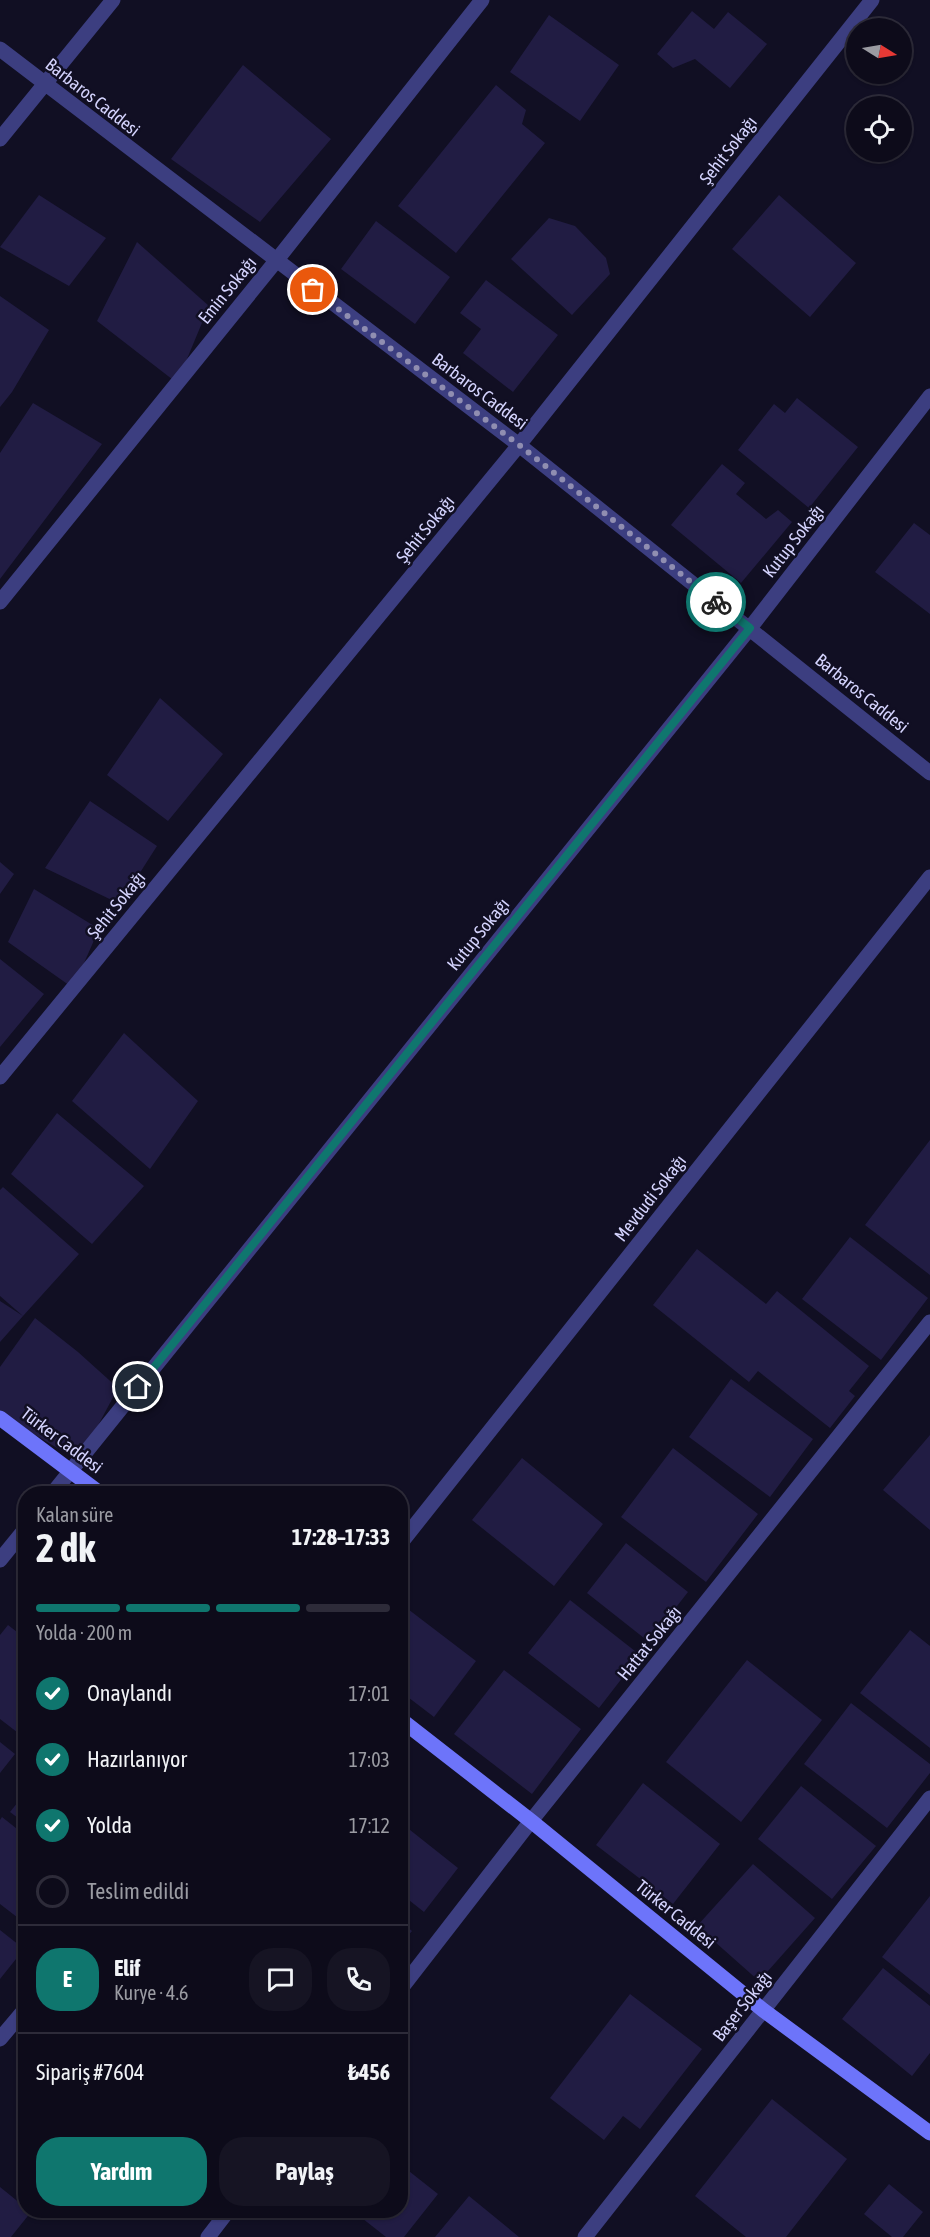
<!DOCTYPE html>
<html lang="tr">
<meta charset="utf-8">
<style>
:root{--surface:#0d0b1a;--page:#161423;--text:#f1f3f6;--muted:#9a9ba2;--line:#2d2b39;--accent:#0f766e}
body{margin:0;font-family:"Asap Condensed",sans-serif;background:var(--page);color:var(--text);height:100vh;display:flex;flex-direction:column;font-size:22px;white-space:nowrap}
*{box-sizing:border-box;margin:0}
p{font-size:20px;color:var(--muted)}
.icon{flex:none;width:33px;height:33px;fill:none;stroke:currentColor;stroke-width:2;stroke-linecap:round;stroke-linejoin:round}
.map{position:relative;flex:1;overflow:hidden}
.details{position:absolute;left:18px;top:1486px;width:390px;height:732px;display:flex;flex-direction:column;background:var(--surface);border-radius:24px;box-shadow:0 2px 4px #0004,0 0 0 2px var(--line)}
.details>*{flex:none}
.needle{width:39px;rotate:101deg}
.buttons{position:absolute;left:846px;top:18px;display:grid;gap:12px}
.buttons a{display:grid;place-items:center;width:66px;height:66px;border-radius:50%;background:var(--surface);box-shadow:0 2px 4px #0004,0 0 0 2px var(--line);font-size:30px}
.pin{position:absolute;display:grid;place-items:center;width:51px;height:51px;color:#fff;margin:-26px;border:3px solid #fff;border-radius:50%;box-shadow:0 2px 6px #0007}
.courier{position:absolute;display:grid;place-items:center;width:60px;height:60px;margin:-30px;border:4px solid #0f766e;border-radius:50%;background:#fff;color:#222;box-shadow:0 2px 8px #0007}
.headline em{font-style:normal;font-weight:700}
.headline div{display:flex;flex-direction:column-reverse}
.headline{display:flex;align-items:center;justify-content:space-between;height:102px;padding:0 18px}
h1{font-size:39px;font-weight:700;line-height:45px}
.bar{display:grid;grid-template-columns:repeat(4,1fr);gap:9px 6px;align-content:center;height:72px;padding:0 18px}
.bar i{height:8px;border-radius:4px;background:var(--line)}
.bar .on{background:var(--accent)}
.bar p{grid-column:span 4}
.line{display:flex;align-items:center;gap:15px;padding:0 18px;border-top:2px solid var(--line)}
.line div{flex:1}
.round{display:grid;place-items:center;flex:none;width:63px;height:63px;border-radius:24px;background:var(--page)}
ol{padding:0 18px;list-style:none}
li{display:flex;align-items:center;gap:18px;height:66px}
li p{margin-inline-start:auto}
li .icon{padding:6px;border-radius:50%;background:var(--accent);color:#fff;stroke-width:4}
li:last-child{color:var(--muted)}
li i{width:33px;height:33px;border:3px solid var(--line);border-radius:50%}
.action{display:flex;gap:12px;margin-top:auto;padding:12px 18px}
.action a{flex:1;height:69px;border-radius:24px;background:var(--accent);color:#fff;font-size:24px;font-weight:700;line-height:69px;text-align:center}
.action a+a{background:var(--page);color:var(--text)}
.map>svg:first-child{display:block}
.building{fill:#211c43}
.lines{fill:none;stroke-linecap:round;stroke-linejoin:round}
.street{stroke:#3c3e80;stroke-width:15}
.secondary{stroke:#6d74fa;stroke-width:15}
.done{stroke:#908eb1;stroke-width:6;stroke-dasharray:0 10.8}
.route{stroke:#0f766e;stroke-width:8}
.labels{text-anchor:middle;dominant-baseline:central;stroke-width:5;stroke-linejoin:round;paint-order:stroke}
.street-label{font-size:18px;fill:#d4d3fd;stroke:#110f23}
</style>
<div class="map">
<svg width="930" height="2237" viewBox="0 0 930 2237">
<rect width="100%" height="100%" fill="#110f23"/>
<path class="building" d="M692,11l22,18 14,-17 39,32 -37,44 -35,-29 -22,9 -16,-14z
M549,15l70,50 -39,56 -70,-49z
M243,65l88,74 -71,83 -89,-63z
M496,85l30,25 -4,14 23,19 -89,110 -58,-47z
M39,195l67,43 -37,48 -69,-39z
M779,195l77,68 -46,54 -78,-68z
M549,218l26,8 31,32 4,16 -38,41 -61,-56z
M376,221l74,56 -35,47 -74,-55z
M137,242l72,64 -32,77 -80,-62z
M486,280l72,55 -45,57 -50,-39 18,-24 -21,-16z
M0,296l49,34 -37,62 -12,15z
M797,398l61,49 -49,61 -71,-58 36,-46 11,9z
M33,403l69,41 -102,135v-126z
M722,464l23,19 -9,11 30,25 12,-9 14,12 -51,61 -70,-58z
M914,523l16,12v79l-55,-42z
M160,698l63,56 -55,67 -61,-46z
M90,801l67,45 -37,58 -75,-36z
M0,862l14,12 -14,20z
M34,889l65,40 -26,59 -65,-46z
M0,959l44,35 -44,53z
M124,1033l74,68 -48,68 -78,-68z
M57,1113l87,73 -52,58 -81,-70z
M930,1140v135l-65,-50z
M3,1187l76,67 -56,62 -23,-20v-106z
M850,1237l78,61 -47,62 -79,-61z
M697,1249l69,55 11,-13 92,75 -20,25 6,5 -25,32 -72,-57 -9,11 -96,-77z
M0,1301l23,15 -23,26z
M35,1318l43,34 40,36 -39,73 -79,-47v-47z
M731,1379l82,60 -43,58 -81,-60z
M930,1435v95l-47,-40z
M673,1448l85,66 -52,68 -85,-65z
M522,1458l81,66 -49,62 -82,-66z
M626,1543l62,49 -39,50 -62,-49z
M570,1600l70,55 -41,53 -71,-55z
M400,1603l76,58 -42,56 -34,-26z
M8,1625l18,14v100l-26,-20v-84z
M910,1630l20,16v102l-70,-55z
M747,1660l75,60 -81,102 -75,-60z
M504,1670l77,59 -49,65 -78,-60z
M851,1703l79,61v9l-43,55 -83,-64z
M0,1742l15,12 -15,19z
M643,1783l77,61 -47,60 -77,-59z
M801,1786l75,60 -44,53 -74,-60z
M26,1792v32l-16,-12z
M2,1817l24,19v88l-26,-20v-84z
M400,1822l58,46 -34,44 -24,-19z
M753,1864l62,54 -56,63 -62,-55z
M930,1896v99l-48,-38z
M400,1921l12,10 -12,14z
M0,1930l24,19 -24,30z
M883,1968l47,38v47l-18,23 -70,-57z
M630,1994l72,55 -62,80 -17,-13 -19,24 -54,-42z
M772,2099l75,60 -61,78h-40l-51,-41z
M400,2164l38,30 -34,43h-18l-33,-26h47z
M889,2184l34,28 -20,25h-11l-28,-23z
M0,2187l26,21v3l5,1 -20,25h-11z
M469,2196l50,41h-84z"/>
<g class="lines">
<path class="street" d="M0,49l519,396 411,328
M0,139l113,-139
M0,602l276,-341 206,-261
M0,1077l519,-632 353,-445
M52,1494l698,-866 180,-232
M400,1544l530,-667
M0,1560l26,-32
M400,1990l131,-169 399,-499
M0,2039l26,-31
M208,2237l20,-26
M585,2237l345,-439"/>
<path class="secondary" d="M0,1418l101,76
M400,1719l131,102 232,189 167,123"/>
</g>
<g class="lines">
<path class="done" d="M313,290l206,155 197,157"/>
<path class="route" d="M138,1387l612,-759 -34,-26"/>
</g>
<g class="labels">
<g class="street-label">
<text transform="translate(93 97) rotate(38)">Barbaros Caddesi</text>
<text transform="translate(728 150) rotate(-52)">Şehit Sokağı</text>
<text transform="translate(227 290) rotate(-51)">Emin Sokağı</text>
<text transform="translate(480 391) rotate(37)">Barbaros Caddesi</text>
<text transform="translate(425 529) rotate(-51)">Şehit Sokağı</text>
<text transform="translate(793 541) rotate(-52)">Kutup Sokağı</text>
<text transform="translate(862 693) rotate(39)">Barbaros Caddesi</text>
<text transform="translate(116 905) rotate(-51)">Şehit Sokağı</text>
<text transform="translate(478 934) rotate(-51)">Kutup Sokağı</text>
<text transform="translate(650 1198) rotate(-52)">Mevdudi Sokağı</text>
<text transform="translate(62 1440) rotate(37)">Türker Caddesi</text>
<text transform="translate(649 1643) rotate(-51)">Hattat Sokağı</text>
<text transform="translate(676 1914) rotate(39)">Türker Caddesi</text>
<text transform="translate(742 2006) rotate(-52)">Başer Sokağı</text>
</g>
</g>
</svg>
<div class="buttons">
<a><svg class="needle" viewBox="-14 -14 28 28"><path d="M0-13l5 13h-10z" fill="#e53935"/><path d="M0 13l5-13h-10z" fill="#9a9ba2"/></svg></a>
<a><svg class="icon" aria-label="locate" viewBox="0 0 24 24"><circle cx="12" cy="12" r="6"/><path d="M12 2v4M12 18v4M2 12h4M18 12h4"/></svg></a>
</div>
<div class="pin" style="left:313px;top:290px;background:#ea580c"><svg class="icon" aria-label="bag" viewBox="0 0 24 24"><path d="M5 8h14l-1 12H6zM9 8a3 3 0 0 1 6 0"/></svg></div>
<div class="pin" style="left:138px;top:1387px;background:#1f2937"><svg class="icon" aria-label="home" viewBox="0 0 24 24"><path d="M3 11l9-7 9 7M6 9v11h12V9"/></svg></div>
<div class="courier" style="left:716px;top:602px"><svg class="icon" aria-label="bike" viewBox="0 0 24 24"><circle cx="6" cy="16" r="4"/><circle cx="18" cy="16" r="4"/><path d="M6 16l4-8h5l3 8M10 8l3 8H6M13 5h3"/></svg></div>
<section class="details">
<div class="headline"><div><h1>2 dk</h1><p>Kalan süre</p></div><em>17:28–17:33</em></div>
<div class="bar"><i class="on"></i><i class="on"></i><i class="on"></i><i></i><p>Yolda · 200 m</p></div>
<ol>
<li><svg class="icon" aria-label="check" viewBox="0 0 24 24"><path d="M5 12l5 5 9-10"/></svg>Onaylandı<p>17:01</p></li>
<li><svg class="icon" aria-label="check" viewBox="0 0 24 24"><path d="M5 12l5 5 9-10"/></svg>Hazırlanıyor<p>17:03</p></li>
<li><svg class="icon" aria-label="check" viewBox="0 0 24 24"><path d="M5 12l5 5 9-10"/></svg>Yolda<p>17:12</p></li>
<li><i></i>Teslim edildi</li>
</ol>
<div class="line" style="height:108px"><b class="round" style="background:var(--accent);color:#fff">E</b><div><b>Elif</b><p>Kurye · 4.6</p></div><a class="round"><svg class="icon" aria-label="chat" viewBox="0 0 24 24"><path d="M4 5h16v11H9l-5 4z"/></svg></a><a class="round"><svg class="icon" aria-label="phone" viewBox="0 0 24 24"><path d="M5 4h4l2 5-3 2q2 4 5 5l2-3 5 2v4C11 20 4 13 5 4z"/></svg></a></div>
<div class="line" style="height:78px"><div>Sipariş #7604</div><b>₺456</b></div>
<div class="action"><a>Yardım</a><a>Paylaş</a></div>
</section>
</div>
